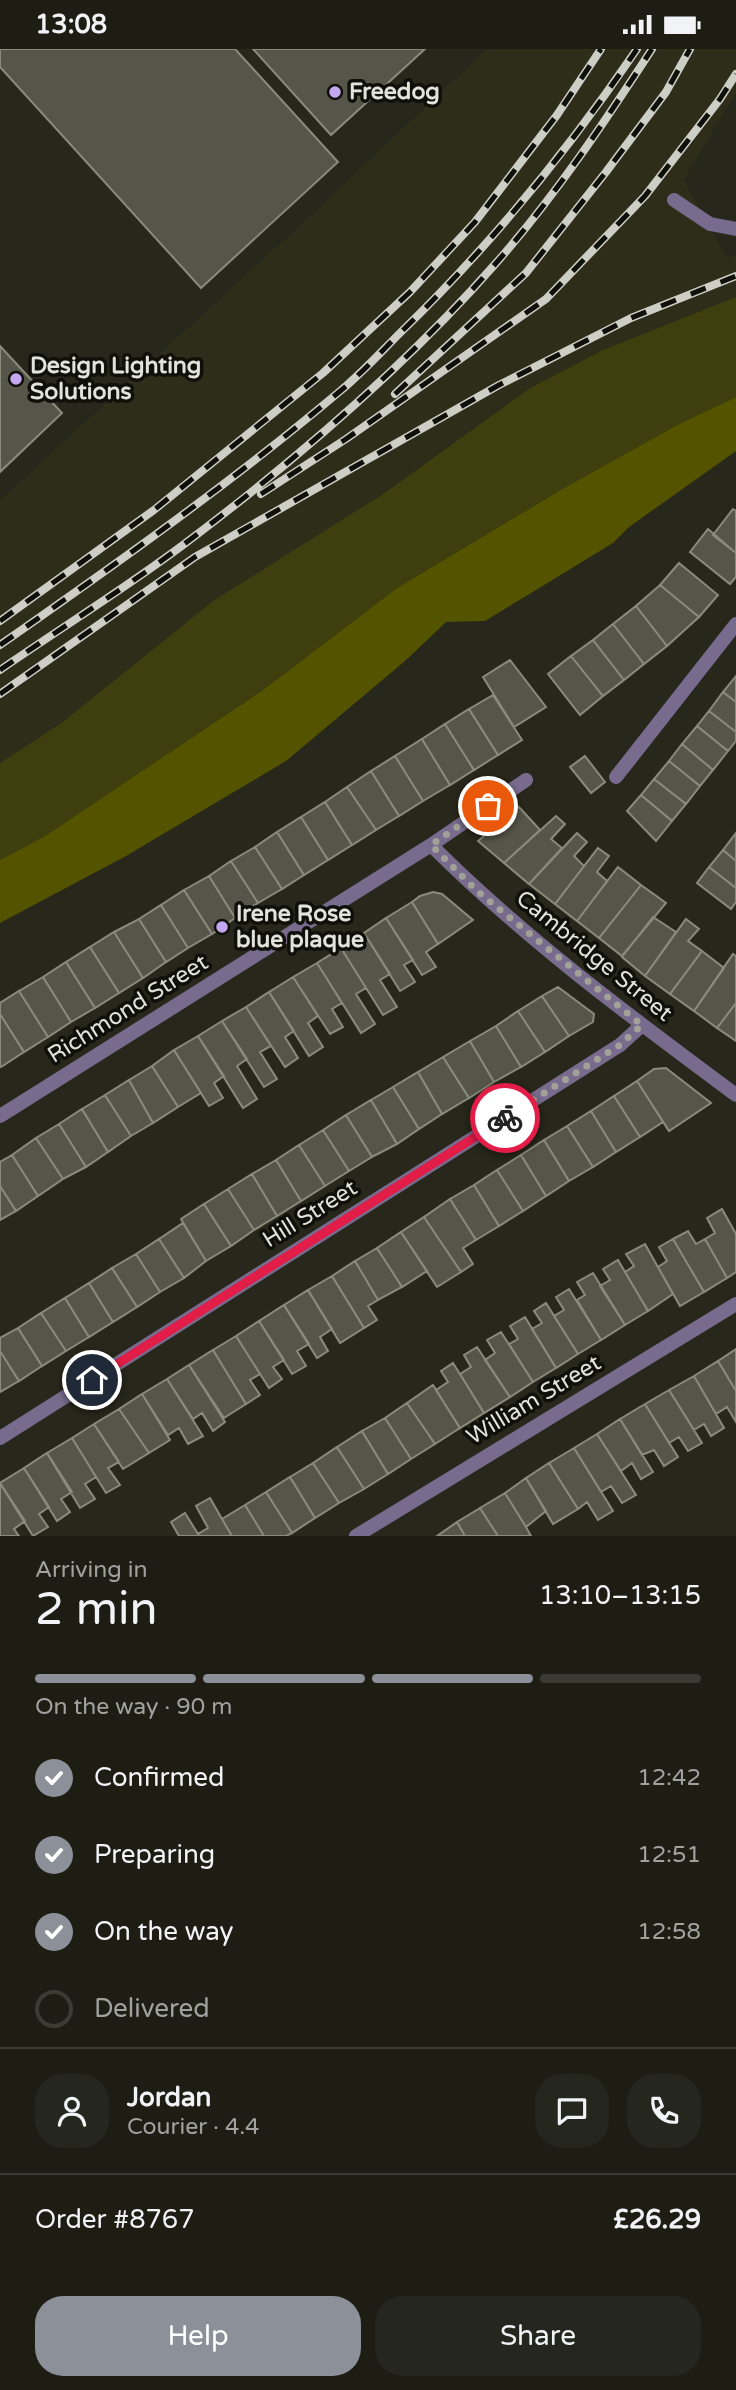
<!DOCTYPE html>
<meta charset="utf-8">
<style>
:root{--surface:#1d1d14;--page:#25261d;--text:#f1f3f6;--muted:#a0a2a0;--line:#3b3b34;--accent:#8c9099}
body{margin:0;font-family:"Varela Round",sans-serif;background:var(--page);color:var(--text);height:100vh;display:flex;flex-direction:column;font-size:26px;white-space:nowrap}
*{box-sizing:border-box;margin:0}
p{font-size:23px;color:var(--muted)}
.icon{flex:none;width:38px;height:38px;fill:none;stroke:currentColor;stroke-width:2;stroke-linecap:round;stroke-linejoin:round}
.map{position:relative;height:1487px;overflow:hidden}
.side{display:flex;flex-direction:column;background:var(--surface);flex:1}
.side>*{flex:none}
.pin{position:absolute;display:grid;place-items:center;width:60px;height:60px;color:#fff;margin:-30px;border:4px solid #fff;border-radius:50%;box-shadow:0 2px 7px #0007}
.courier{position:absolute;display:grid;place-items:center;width:70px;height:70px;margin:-35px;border:5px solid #e11d48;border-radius:50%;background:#fff;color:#222;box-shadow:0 2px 9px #0007}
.overview em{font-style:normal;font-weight:600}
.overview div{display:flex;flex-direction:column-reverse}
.overview{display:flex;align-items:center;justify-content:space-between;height:119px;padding:0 35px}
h1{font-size:46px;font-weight:600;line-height:52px}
.bar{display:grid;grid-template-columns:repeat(4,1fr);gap:10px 7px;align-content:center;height:84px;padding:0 35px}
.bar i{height:9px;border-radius:5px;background:var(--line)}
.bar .active{background:var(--accent)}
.bar p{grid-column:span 4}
.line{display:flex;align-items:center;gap:18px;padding:0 35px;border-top:2px solid var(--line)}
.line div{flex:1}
.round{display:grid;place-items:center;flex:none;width:74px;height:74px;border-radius:28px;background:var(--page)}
ol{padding:0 35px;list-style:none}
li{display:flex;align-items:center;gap:21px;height:77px}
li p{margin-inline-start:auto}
li .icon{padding:7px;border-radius:50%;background:var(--accent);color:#fff;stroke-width:4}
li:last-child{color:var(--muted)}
li i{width:38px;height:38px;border:4px solid var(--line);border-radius:50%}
.button{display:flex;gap:14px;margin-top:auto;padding:14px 35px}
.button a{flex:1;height:80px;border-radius:28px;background:var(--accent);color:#fff;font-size:28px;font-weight:600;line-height:80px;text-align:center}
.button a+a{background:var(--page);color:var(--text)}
.status{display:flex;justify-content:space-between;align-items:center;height:49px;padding:0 35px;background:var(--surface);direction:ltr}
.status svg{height:19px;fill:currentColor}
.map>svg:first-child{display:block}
.built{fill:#2d2d1a}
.green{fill:#3e3e0e}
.forest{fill:#545400}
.building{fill:#555649;stroke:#8a8b7c;stroke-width:2}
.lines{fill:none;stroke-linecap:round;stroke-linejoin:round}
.service{stroke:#786b8d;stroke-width:14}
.minor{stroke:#786b8d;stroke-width:14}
.rail-casing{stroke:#cdcec5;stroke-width:8}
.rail{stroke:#0f100a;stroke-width:5;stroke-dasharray:16;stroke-linecap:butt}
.done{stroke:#a1a198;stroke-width:7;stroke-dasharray:0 12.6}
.route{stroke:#e11d48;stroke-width:9}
.poi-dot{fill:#c4a7f1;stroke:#0f100a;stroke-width:2.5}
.labels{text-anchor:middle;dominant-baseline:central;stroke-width:7;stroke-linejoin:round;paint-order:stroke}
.poi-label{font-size:23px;font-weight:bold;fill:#e2e3db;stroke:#0f100a;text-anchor:start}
.street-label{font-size:23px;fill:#e2e3db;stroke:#0f100a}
</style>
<div class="status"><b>13:08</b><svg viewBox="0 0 49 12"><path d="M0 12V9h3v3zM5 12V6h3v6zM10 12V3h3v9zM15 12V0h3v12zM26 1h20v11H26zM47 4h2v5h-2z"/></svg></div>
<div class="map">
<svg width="736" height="1487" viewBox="0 0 736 1487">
<rect width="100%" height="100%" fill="#27271b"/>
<path class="built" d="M487,0h249v44l-52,87 43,78 9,-3v42l-133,53 -73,38 -466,333 -64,42v-263l308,-282z"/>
<path class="green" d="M736,248v100l-57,27 -115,64 -167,100 -134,102 -218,146 -45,24v-97l64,-42 149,-120 167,-105 150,-108 73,-38z"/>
<path class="forest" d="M736,348v54l-107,76 -16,16 -128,78 -39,1 -41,39 -119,100 -160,95 -126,67v-63l45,-24 218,-146 134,-102 167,-100 115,-64z"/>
<path class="building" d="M0,0h235l103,113 -137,126 -201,-221z
M253,0h172l-94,86z
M0,297l62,67 -62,59z
M733,460l3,2v42l-23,-18z
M708,480l28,24v24l-6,7 -40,-32z
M679,514l39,32 -19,22 -39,-32z
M660,536l39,32 -32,29 -31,-40z
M636,557l31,40 -23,18 -31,-40z
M613,575l31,40 -20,16 -31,-40z
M593,591l31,40 -21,16 -32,-40z
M571,607l32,40 -23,19 -32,-41z
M510,611l36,47 -32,20 -31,-50z
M736,627v26l-13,-10z
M723,643l13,10v30l-27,-21z
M493,646l29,45 -24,15 -29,-46z
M469,660l29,46 -24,15 -29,-46z
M709,662l27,21v9l-8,10 -31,-25z
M445,675l29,46 -24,15 -28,-46z
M697,677l31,25 -15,19 -31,-26z
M422,690l28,46 -27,16 -28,-45z
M682,695l31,26 -13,16 -31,-25z
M395,707l28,45 -24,15 -28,-45z
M585,707l20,26 -14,11 -21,-26z
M669,712l31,25 -14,18 -32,-25z
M371,722l28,45 -23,14 -29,-43z
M654,730l32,25 -14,17 -31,-26z
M347,738l29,43 -24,15 -27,-43z
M641,746l31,26 -16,20 -29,-30z
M325,753l27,43 -24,15 -27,-43z
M519,758l21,23 -36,33 -26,-22z
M556,767l9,8 -14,15 11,9 -33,36 -25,-21z
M301,768l27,43 -24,15 -27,-43z
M277,783l27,43 -22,14 -27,-42z
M577,784l10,9 -13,14 10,10 -29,38 -26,-20z
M736,784v28l-13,-11z
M255,798l27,42 -24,14 -27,-42z
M598,799l11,8 -12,16 10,9 -30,40 -22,-17z
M723,801l13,11v27l-27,-21z
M231,812l27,42 -23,15 -26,-42z
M618,818l23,18 -42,53 -22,-17z
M709,818l27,21v14l-5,7 -34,-26z
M209,827l26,42 -23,16 -28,-44z
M641,836l25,18 -44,53 -23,-18z
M184,841l28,44 -24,14 -27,-43z
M433,843l9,2 31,26 -35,24 -26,-42 8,-6z
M412,853l26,42 -12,8 10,15 -14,8 -36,-57z
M161,856l27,43 -22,14 -27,-43z
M653,868l23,15 -31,44 -23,-19z
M386,869l27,42 -9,5 11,17 -15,9 -36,-58z
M139,870l27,43 -23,16 -29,-46z
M686,870l13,10 -11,12 14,10 -32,43 -25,-18z
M114,883l29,46 -24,15 -29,-46z
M364,884l26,41 -10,6 17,27 -14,8 -42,-67z
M90,898l29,46 -24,15 -29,-46z
M341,899l25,40 -10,6 19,30 -14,9 -44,-70z
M702,902l22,17 -30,43 -24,-17z
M733,905l3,2v47l-19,25 -23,-17z
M66,913l29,46 -24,14 -28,-45z
M317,914l25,40 -10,6 11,18 -13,7 -37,-57z
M43,928l28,45 -23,15 -29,-46z
M293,928l25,39 -10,7 15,24 -14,9 -40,-64z
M558,938l36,27 -1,8 -24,14 -27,-40z
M19,942l29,46 -24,15 -24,-38v-11z
M269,943l25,39 -9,6 13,21 -13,9 -39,-60z
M542,947l27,40 -24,16 -27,-41z
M736,954v38l-19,-13z
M246,958l25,39 -11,6 17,27 -13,8 -42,-66z
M518,962l27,41 -24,15 -25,-41z
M0,965l24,38 -23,15 -1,-1z
M222,972l25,38 -10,7 20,33 -14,9 -45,-72z
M496,977l25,41 -27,15 -24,-41z
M198,987l26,40 -10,7 9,15 -14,8 -35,-56z
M470,992l24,41 -25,16 -26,-41z
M174,1001l27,43 -23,14 -26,-41z
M443,1008l26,41 -27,16 -24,-42z
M152,1017l26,41 -25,16 -24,-43z
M666,1019l45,35 -42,28 -32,-50 17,-12z
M418,1023l24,42 -23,15 -26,-42z
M129,1031l24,43 -22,13 -26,-41z
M637,1032l26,41 -23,15 -26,-41z
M393,1038l26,42 -22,15 -26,-44z
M105,1046l26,41 -23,16 -26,-43z
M614,1047l26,41 -24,15 -25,-41z
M371,1051l26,44 -25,13 -26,-42z
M82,1060l26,43 -22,15 -27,-43z
M591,1062l25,41 -23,15 -26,-41z
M346,1066l26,42 -23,14 -26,-41z
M59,1075l27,43 -23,12 -27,-41z
M567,1077l26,41 -24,14 -25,-41z
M323,1081l26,41 -24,15 -26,-41z
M36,1089l27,41 -25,17 -26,-41z
M544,1091l25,41 -23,15 -25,-41z
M299,1096l26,41 -24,15 -25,-41z
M12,1106l26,41 -22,15 -16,-25v-24z
M521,1106l25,41 -23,15 -26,-41z
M276,1111l25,41 -24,15 -25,-42z
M497,1121l26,41 -24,15 -25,-41z
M252,1125l25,42 -23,14 -26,-41z
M474,1136l25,41 -23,14 -26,-41z
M0,1137l16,25 -16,9z
M228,1140l26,41 -23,16 -27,-42z
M450,1150l26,41 -13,8 10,16 -12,8 -37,-55z
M204,1155l27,42 -25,15 -25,-42z
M722,1160l14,25v38l-9,6 -22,-39 10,-6 -8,-15z
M424,1168l37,55 -24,15 -36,-55z
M183,1174l23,38 -22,17 -25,-39z
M688,1182l8,13 9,-5 22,39 -23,14 -31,-53z
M401,1183l26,39 -25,16 -25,-39z
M159,1190l25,39 -24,14 -24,-38z
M673,1190l31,53 -24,14 -22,-39 9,-6 -8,-14z
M645,1195l28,50 -25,17 -23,-39 9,-6 -8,-12z
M377,1199l25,39 -24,13 -23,-39z
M136,1205l24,38 -23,15 -25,-39z
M618,1211l30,51 -23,14 -25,-39 10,-6 -7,-11z
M355,1212l23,39 -10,6 9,14 -13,8 -32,-52z
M112,1219l25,39 -24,15 -24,-39z
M593,1224l32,52 -24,15 -24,-40 8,-5 -8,-13z
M332,1227l32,52 -24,15 -32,-53z
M89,1234l24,39 -24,15 -24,-39z
M569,1240l32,51 -23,14 -24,-38 10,-6 -8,-13z
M308,1241l24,39 -12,8 8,14 -11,7 -33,-53z
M65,1249l24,39 -23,14 -25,-38z
M546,1254l32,51 -22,14 -24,-39 10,-6 -8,-12z
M284,1256l25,39 -12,7 9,15 -14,8 -33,-53z
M41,1264l25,38 -24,15 -24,-38z
M525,1268l31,51 -23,14 -24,-38 9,-5 -8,-13z
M259,1272l25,39 -11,7 9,12 -13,9 -33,-52z
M18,1279l24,38 -23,15 -19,-30v-13z
M501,1283l32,50 -23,15 -25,-37 10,-7 -8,-13z
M236,1287l24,38 -10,6 10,15 -14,9 -33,-54z
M477,1298l33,50 -26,16 -24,-39 11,-7 -7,-12z
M736,1300v42l-18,-30z
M213,1301l33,54 -22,14 -35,-53z
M0,1302l19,30 -19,11z
M718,1312l18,30v31l-9,-15 -11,7 -22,-38z
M453,1314l31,50 -24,15 -24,-38 12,-8 -7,-11z
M189,1316l36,57 -12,9 -11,-18 -9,6 -26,-40z
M694,1327l30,52 -13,8 -7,-12 -10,6 -25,-40z
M167,1330l36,57 -15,8 -9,-16 -11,7 -26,-41z
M433,1336l27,43 -25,16 -28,-41z
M669,1341l33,53 -14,8 -9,-14 -10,6 -24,-39z
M142,1345l28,46 -21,13 -30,-44z
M407,1354l28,41 -24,15 -26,-41z
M645,1355l33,53 -14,9 -10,-16 -12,5 -22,-36z
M119,1360l30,44 -26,16 -29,-45z
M385,1369l26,41 -23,15 -26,-43z
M620,1370l33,53 -12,7 -9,-16 -11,8 -24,-37z
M94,1375l25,38 -11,6 12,17 -14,8 -34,-55z
M362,1382l26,43 -24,15 -27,-42z
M597,1385l39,61 -14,8 -11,-17 -10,6 -27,-44z
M72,1389l24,39 -11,7 10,15 -15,9 -33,-55z
M337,1398l27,42 -25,14 -26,-40z
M574,1399l39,63 -15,9 -11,-18 -9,7 -29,-46z
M47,1404l25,39 -11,7 9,13 -13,9 -33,-53z
M313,1414l26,40 -24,15 -25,-41z
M549,1414l29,46 -25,15 -27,-46z
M24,1419l25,39 -10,7 9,13 -15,9 -33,-53z
M290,1428l25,41 -23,15 -26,-41z
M526,1429l20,33 -20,16 -21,-34z
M0,1434l25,38 -11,8 5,7h-19z
M266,1443l26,41 -6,3h-22l-19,-31z
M505,1444l21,34 5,9h-33l-18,-28z
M210,1449l12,21 10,17h-33l-1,-2 10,-6 -12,-22z
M245,1456l19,31h-32l-10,-17z
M480,1459l18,28h-33l-8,-14z
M185,1464l13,21 1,2h-20l-8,-14z
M457,1473l8,14h-28z"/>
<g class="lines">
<path class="service" d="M674,151l36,24 26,5"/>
<path class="minor" d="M616,728l120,-153
M431,796c93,93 200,172 305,250
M0,1067l431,-271 95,-65
M0,1389l620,-393 22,-20
M356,1487l380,-232"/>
<g class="rail-casing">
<path id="rail" d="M395,345l131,-121 80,-101 60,-80 24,-43
M261,445l85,-55 200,-140 99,-103 75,-97 16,-25
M0,572l154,-111 169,-137 87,-81 65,-70 82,-107 44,-66
M0,596c116,-81 231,-162 339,-253 22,-18 41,-39 61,-59 89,-86 167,-181 237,-284
M0,621c61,-42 124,-81 183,-125 109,-82 224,-180 314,-283 58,-66 107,-139 155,-213
M0,645l195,-137 304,-172 132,-67 105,-42"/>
</g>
<use href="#rail" class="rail"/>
</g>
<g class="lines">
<path class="done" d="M488,757l-57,39 46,46 165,134 -22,20 -115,73"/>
<path class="route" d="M92,1331l413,-262"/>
</g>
<g class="poi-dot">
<circle cx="335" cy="43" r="7"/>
<circle cx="16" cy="330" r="7"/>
<circle cx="222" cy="878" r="7"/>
</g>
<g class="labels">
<g class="poi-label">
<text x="349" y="43">Freedog</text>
<text x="30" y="317">Design Lighting<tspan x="30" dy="26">Solutions</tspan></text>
<text x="236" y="865">Irene Rose<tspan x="236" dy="26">blue plaque</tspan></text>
</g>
<g class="street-label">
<text transform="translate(594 907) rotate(39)">Cambridge Street</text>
<text transform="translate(128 960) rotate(-32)">Richmond Street</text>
<text transform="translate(310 1165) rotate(-32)">Hill Street</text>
<text transform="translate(534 1351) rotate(-31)">William Street</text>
</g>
</g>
</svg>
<div class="pin" style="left:488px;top:757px;background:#ea580c"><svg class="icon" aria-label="bag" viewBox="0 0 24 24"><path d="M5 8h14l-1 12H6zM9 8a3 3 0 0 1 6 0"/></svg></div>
<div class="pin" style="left:92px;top:1331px;background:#1f2937"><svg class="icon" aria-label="home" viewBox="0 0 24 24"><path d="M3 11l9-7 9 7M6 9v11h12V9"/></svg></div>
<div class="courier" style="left:505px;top:1069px"><svg class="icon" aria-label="bike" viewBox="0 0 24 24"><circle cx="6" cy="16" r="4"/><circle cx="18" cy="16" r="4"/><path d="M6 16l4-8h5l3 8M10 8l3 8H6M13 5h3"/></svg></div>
</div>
<section class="side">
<div class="overview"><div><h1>2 min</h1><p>Arriving in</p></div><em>13:10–13:15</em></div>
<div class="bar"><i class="active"></i><i class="active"></i><i class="active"></i><i></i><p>On the way · 90 m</p></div>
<ol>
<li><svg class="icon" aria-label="check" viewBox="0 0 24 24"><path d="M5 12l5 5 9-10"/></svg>Confirmed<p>12:42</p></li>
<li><svg class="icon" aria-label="check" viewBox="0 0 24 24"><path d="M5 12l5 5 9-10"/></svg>Preparing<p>12:51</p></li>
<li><svg class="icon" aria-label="check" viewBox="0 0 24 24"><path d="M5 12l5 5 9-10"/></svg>On the way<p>12:58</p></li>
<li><i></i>Delivered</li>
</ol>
<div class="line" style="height:126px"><a class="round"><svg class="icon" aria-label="person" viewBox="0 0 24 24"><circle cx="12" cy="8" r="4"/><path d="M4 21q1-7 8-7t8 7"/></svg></a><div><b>Jordan</b><p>Courier · 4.4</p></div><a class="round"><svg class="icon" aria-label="chat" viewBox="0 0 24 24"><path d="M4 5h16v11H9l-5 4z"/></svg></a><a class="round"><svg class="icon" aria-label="phone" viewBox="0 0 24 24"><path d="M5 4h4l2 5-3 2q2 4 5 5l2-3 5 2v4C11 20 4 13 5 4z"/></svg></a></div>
<div class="line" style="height:91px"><div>Order #8767</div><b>£26.29</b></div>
<div class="button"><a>Help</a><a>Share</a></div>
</section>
